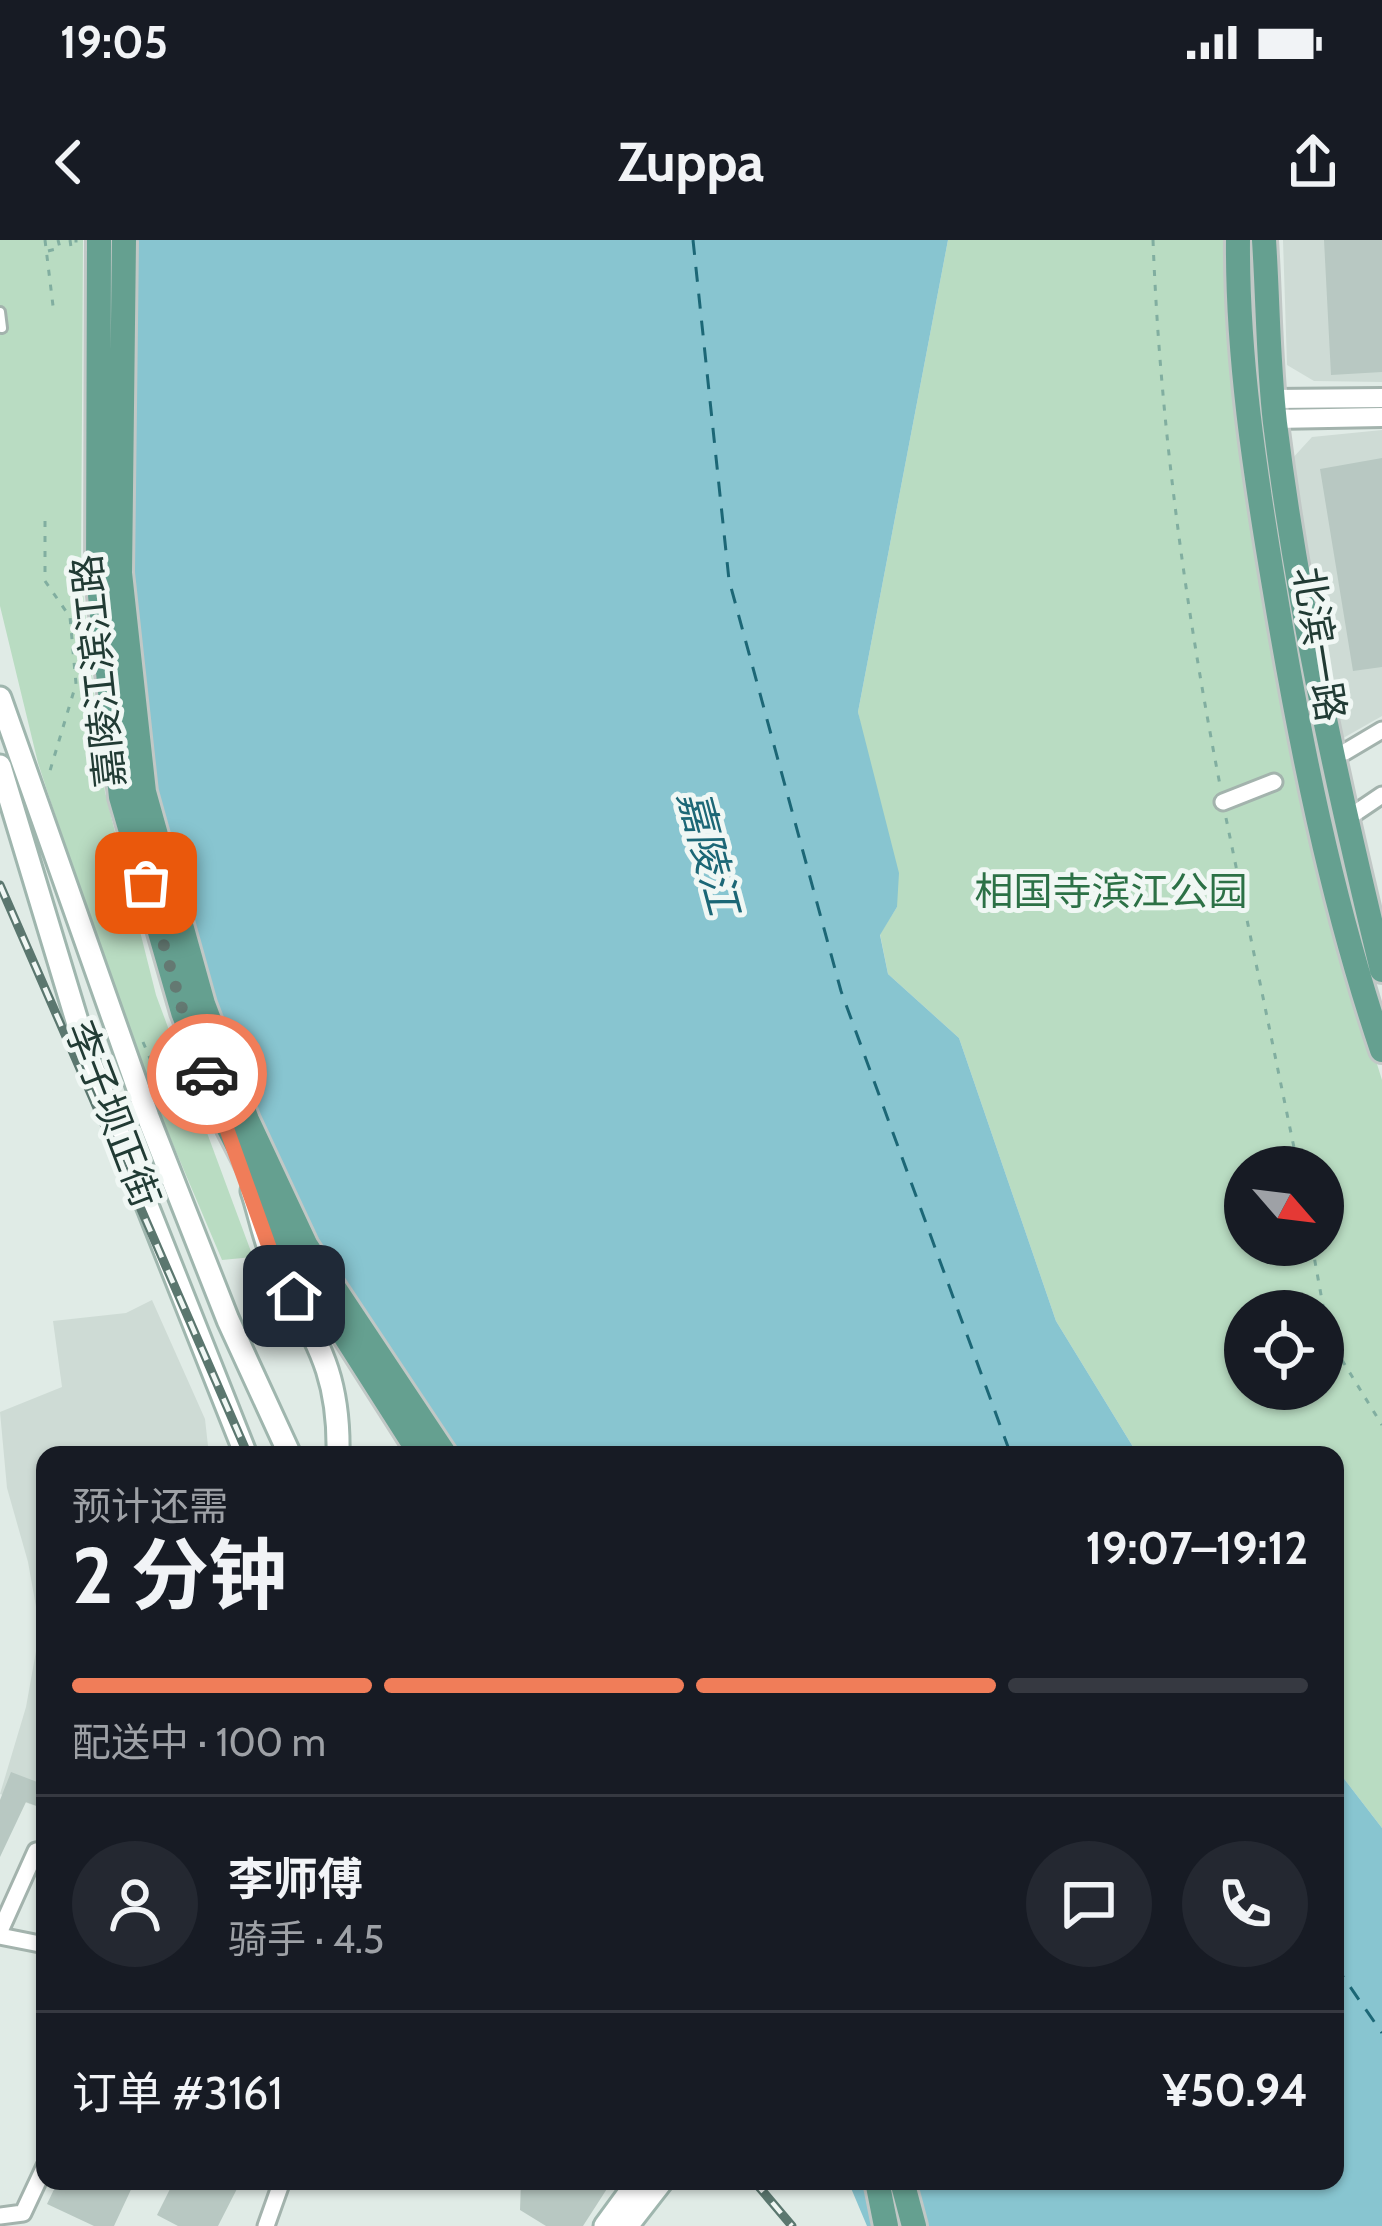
<!DOCTYPE html>
<html lang="zh">
<meta charset="utf-8">
<style>
:root{--surface:#171b24;--page:#242831;--text:#f1f3f6;--muted:#9ea1a6;--line:#363941;--accent:#f07d59}
body{margin:0;font-family:Cabin,"Noto Sans SC",sans-serif;background:var(--page);color:var(--text);height:100vh;display:flex;flex-direction:column;font-size:45px;white-space:nowrap}
*{box-sizing:border-box;margin:0}
p{font-size:39px;color:var(--muted)}
.icon{flex:none;width:66px;height:66px;fill:none;stroke:currentColor;stroke-width:2;stroke-linecap:round;stroke-linejoin:round}
.map{position:relative;flex:1;overflow:hidden}
.panel{position:absolute;left:36px;top:1206px;width:1308px;height:744px;display:flex;flex-direction:column;background:var(--surface);border-radius:24px;box-shadow:0 3px 9px #0004}
.panel>*{flex:none}
.needle{width:78px;rotate:118deg}
.buttons{position:absolute;left:1224px;top:906px;display:grid;gap:24px}
.buttons a{display:grid;place-items:center;width:120px;height:120px;border-radius:50%;background:var(--surface);box-shadow:0 3px 9px #0004;font-size:60px}
.pin{position:absolute;display:grid;place-items:center;width:102px;height:102px;color:#fff;margin:-51px;border-radius:24px;box-shadow:0 6px 18px #0006}
.courier{position:absolute;display:grid;place-items:center;width:120px;height:120px;margin:-60px;border:9px solid #f07d59;border-radius:50%;background:#fff;color:#222;box-shadow:0 3px 15px #0007}
.summary em{font-style:normal;font-weight:700}
.summary div{display:flex;flex-direction:column-reverse}
.summary{display:flex;align-items:center;justify-content:space-between;height:204px;padding:0 36px}
h1{font-size:78px;font-weight:700;line-height:90px}
.bar{display:grid;grid-template-columns:repeat(4,1fr);gap:18px 12px;align-content:center;height:144px;padding:0 36px}
.bar i{height:15px;border-radius:9px;background:var(--line)}
.bar .current{background:var(--accent)}
.bar p{grid-column:span 4}
.line{display:flex;align-items:center;gap:30px;padding:0 36px;border-top:3px solid var(--line)}
.line div{flex:1}
.round{display:grid;place-items:center;flex:none;width:126px;height:126px;border-radius:63px;background:var(--page)}
.status{display:flex;justify-content:space-between;align-items:center;height:84px;padding:0 60px;background:var(--surface);direction:ltr}
.status svg{height:33px;fill:currentColor}
header{display:flex;justify-content:space-between;align-items:center;height:156px;padding:0 36px;background:var(--surface);font-size:54px;font-weight:700}
.map>svg:first-child{display:block}
.built{fill:#cedbd5}
.green{fill:#b9dcc2;fill-rule:evenodd}
.water{fill:#88c5d0}
.lines{fill:none;stroke-linecap:round;stroke-linejoin:round}
.ferry{stroke:#1c6776;stroke-width:3;stroke-dasharray:15 12;stroke-linecap:butt}
.building{fill:#b8c8c2}
.service-casing{stroke:#a3b3ad;stroke-width:14}
.minor-casing{stroke:#a3b3ad;stroke-width:21}
.tertiary-casing{stroke:#a3b3ad;stroke-width:24}
.secondary-casing{stroke:#9fb6ae;stroke-width:27}
.primary-casing{stroke:#c1c8c6;stroke-width:30}
.path{stroke:#81aea0;stroke-width:3;stroke-dasharray:6 9;stroke-linecap:butt}
.service{stroke:#fff;stroke-width:8}
.minor{stroke:#fff;stroke-width:15}
.tertiary{stroke:#fff;stroke-width:18}
.secondary{stroke:#fff;stroke-width:21}
.primary{stroke:#65a090;stroke-width:24}
.rail-casing{stroke:#5b776f;stroke-width:9}
.rail{stroke:#f0f7f4;stroke-width:4.5;stroke-dasharray:14;stroke-linecap:butt}
.primary-bridge-casing{stroke:#c1c8c6;stroke-width:30;stroke-linecap:butt}
.primary-bridge{stroke:#65a090;stroke-width:24}
.done{stroke:#647972;stroke-width:12;stroke-dasharray:0 21.6}
.route{stroke:#f07d59;stroke-width:15}
.labels{text-anchor:middle;dominant-baseline:central;stroke-width:10;stroke-linejoin:round;paint-order:stroke}
.street-label{font-size:39px;fill:#213b34;stroke:#f0f7f4}
.park-label{font-size:39px;fill:#2c7146;stroke:#f0f7f4}
.water-label{font-size:42px;font-style:italic;fill:#1c6776;stroke:#f0f7f4}
</style>
<div class="status"><b>19:05</b><svg viewBox="0 0 49 12"><path d="M0 12V9h3v3zM5 12V6h3v6zM10 12V3h3v9zM15 12V0h3v12zM26 1h20v11H26zM47 4h2v5h-2z"/></svg></div>
<header><svg class="icon" aria-label="back" viewBox="0 0 24 24"><path d="M15 5l-7 7 7 7"/></svg>Zuppa<svg class="icon" aria-label="share" viewBox="0 0 24 24"><path d="M12 15V3M7 8l5-5 5 5M5 13v7h14v-7"/></svg></header>
<div class="map">
<svg width="1382" height="1986" viewBox="0 0 1382 1986">
<rect width="100%" height="100%" fill="#e0ebe6"/>
<path class="built" d="M1283,0h99v142l-68,-1 -27,-16z
M1382,190v286l-44,25 -48,-280 22,-24z
M152,1060l53,119 4,36h-164v354l-45,-15 26,-87 14,-78 -12,-67 -21,-74 -7,-76 62,-25 -9,-66 73,-8z"/>
<path class="green" d="M0,0h83l-2,335 24,217 51,203 97,262 -31,3 -89,-210 -95,-287 -38,-157z
M948,0h280c-2,70 8,139 16,209 24,215 73,425 138,631v748l-47,-61v-312h-197l-82,-134 -97,-283 -71,-64 -8,-40 17,-27 -39,-195zM1245,927h78v78h-78zM1245,1071h78v78h-78z"/>
<path class="water" d="M112,0h836l-90,472 41,161 -2,34 -17,28 8,39 71,64 97,283 82,134h-719l-156,-333 -104,-207 -45,-438z
M1335,1527l47,61v398h-515l-19,-45h487z"/>
<g class="lines">
<path class="ferry" d="M693,0l36,340 112,411 170,464
M1335,1725l47,68"/>
</g>
<path class="building" d="M1324,0h58v132l-51,3z
M1382,218v209l-29,4 -33,-202z
M11,1532l34,13v24l-19,-7 -26,55v-57z
M58,1941h77l-21,45h-20l-47,-22z
M174,1941h67l-23,45h-40l-21,-11z
M521,1941h91l-29,45h-37l-26,-16z"/>
<g class="lines">
<g class="service-casing">
<path id="service" d="M0,72l2,16"/>
</g>
<g class="minor-casing">
<path id="minor" d="M1345,512l37,-22
M1223,562l51,-20
M1345,580l37,-25
M0,1691l36,-80 9,-2
M0,1696l45,9
M0,1976l23,-3 22,-47
M266,1986l16,-45"/>
</g>
<g class="tertiary-casing">
<path id="tertiary" d="M1273,159l109,-1
M1275,179l107,-2"/>
</g>
<g class="secondary-casing">
<path id="secondary" d="M0,458l148,419 80,203 62,135
M0,526l87,288 159,401
M252,951c8,23 12,50 23,72 37,74 65,103 63,192
M605,1986l33,-45
M627,1986l35,-45"/>
</g>
<g class="primary-casing">
<path id="primary" d="M1238,0c-1,115 17,233 36,346 26,157 57,313 108,464
M1264,0c4,61 4,122 11,183 23,184 63,366 107,547
M877,1941l9,45
M902,1941l12,45"/>
</g>
<path class="path" d="M45,0l9,74
M70,0l1,7 5,-2v-5
M1153,0c7,183 32,365 67,545
M48,11l12,-3 -2,-8
M45,281v60l25,36 6,67 -27,90
M1226,578l72,349
M143,802l9,21 26,-10
M1312,1005l17,94 53,86"/>
<use href="#service" class="service"/>
<use href="#minor" class="minor"/>
<use href="#tertiary" class="tertiary"/>
<use href="#secondary" class="secondary"/>
<use href="#primary" class="primary"/>
<g class="rail-casing">
<path id="rail" d="M0,645l248,570
M754,1941l38,45"/>
</g>
<use href="#rail" class="rail"/>
<g class="primary-bridge-casing">
<path id="primary-bridge" d="M99,0l-1,336 23,221 62,215 46,117 61,119
M124,0l-4,333 24,219 59,212 44,116 59,126 139,209
M321,1058l100,157"/>
</g>
<use href="#primary-bridge" class="primary-bridge"/>
</g>
<g class="lines">
<path class="done" d="M146,643l37,129 24,62"/>
<path class="route" d="M207,834l66,184 21,38"/>
</g>
<g class="labels">
<g class="street-label">
<text transform="translate(1320 404) rotate(81)">北滨一路</text>
<text transform="translate(98 431) rotate(-96)">嘉陵江滨江路</text>
<text transform="translate(113 874) rotate(69)">李子坝正街</text>
</g>
<g class="park-label">
<text x="1111" y="651">相国寺滨江公园</text>
</g>
<g class="water-label">
<text transform="translate(709 612) rotate(75)">嘉陵江</text>
</g>
</g>
</svg>
<div class="buttons">
<a><svg class="needle" viewBox="-14 -14 28 28"><path d="M0-13l5 13h-10z" fill="#e53935"/><path d="M0 13l5-13h-10z" fill="#9ea1a6"/></svg></a>
<a><svg class="icon" aria-label="locate" viewBox="0 0 24 24"><circle cx="12" cy="12" r="6"/><path d="M12 2v4M12 18v4M2 12h4M18 12h4"/></svg></a>
</div>
<div class="pin" style="left:146px;top:643px;background:#ea580c"><svg class="icon" aria-label="bag" viewBox="0 0 24 24"><path d="M5 8h14l-1 12H6zM9 8a3 3 0 0 1 6 0"/></svg></div>
<div class="pin" style="left:294px;top:1056px;background:#1f2937"><svg class="icon" aria-label="home" viewBox="0 0 24 24"><path d="M3 11l9-7 9 7M6 9v11h12V9"/></svg></div>
<div class="courier" style="left:207px;top:834px"><svg class="icon" aria-label="car" viewBox="0 0 24 24"><path d="M5 17H2v-5l4-1 3-4h7l3 4 3 1v5h-3M9 17h6M6 11h13"/><circle cx="7" cy="17" r="2"/><circle cx="17" cy="17" r="2"/></svg></div>
<section class="panel">
<div class="summary"><div><h1>2 分钟</h1><p>预计还需</p></div><em>19:07–19:12</em></div>
<div class="bar"><i class="current"></i><i class="current"></i><i class="current"></i><i></i><p>配送中 · 100 m</p></div>
<div class="line" style="height:216px"><a class="round"><svg class="icon" aria-label="person" viewBox="0 0 24 24"><circle cx="12" cy="8" r="4"/><path d="M4 21q1-7 8-7t8 7"/></svg></a><div><b>李师傅</b><p>骑手 · 4.5</p></div><a class="round"><svg class="icon" aria-label="chat" viewBox="0 0 24 24"><path d="M4 5h16v11H9l-5 4z"/></svg></a><a class="round"><svg class="icon" aria-label="phone" viewBox="0 0 24 24"><path d="M5 4h4l2 5-3 2q2 4 5 5l2-3 5 2v4C11 20 4 13 5 4z"/></svg></a></div>
<div class="line" style="height:156px"><div>订单 #3161</div><b>¥50.94</b></div>
</section>
</div>
